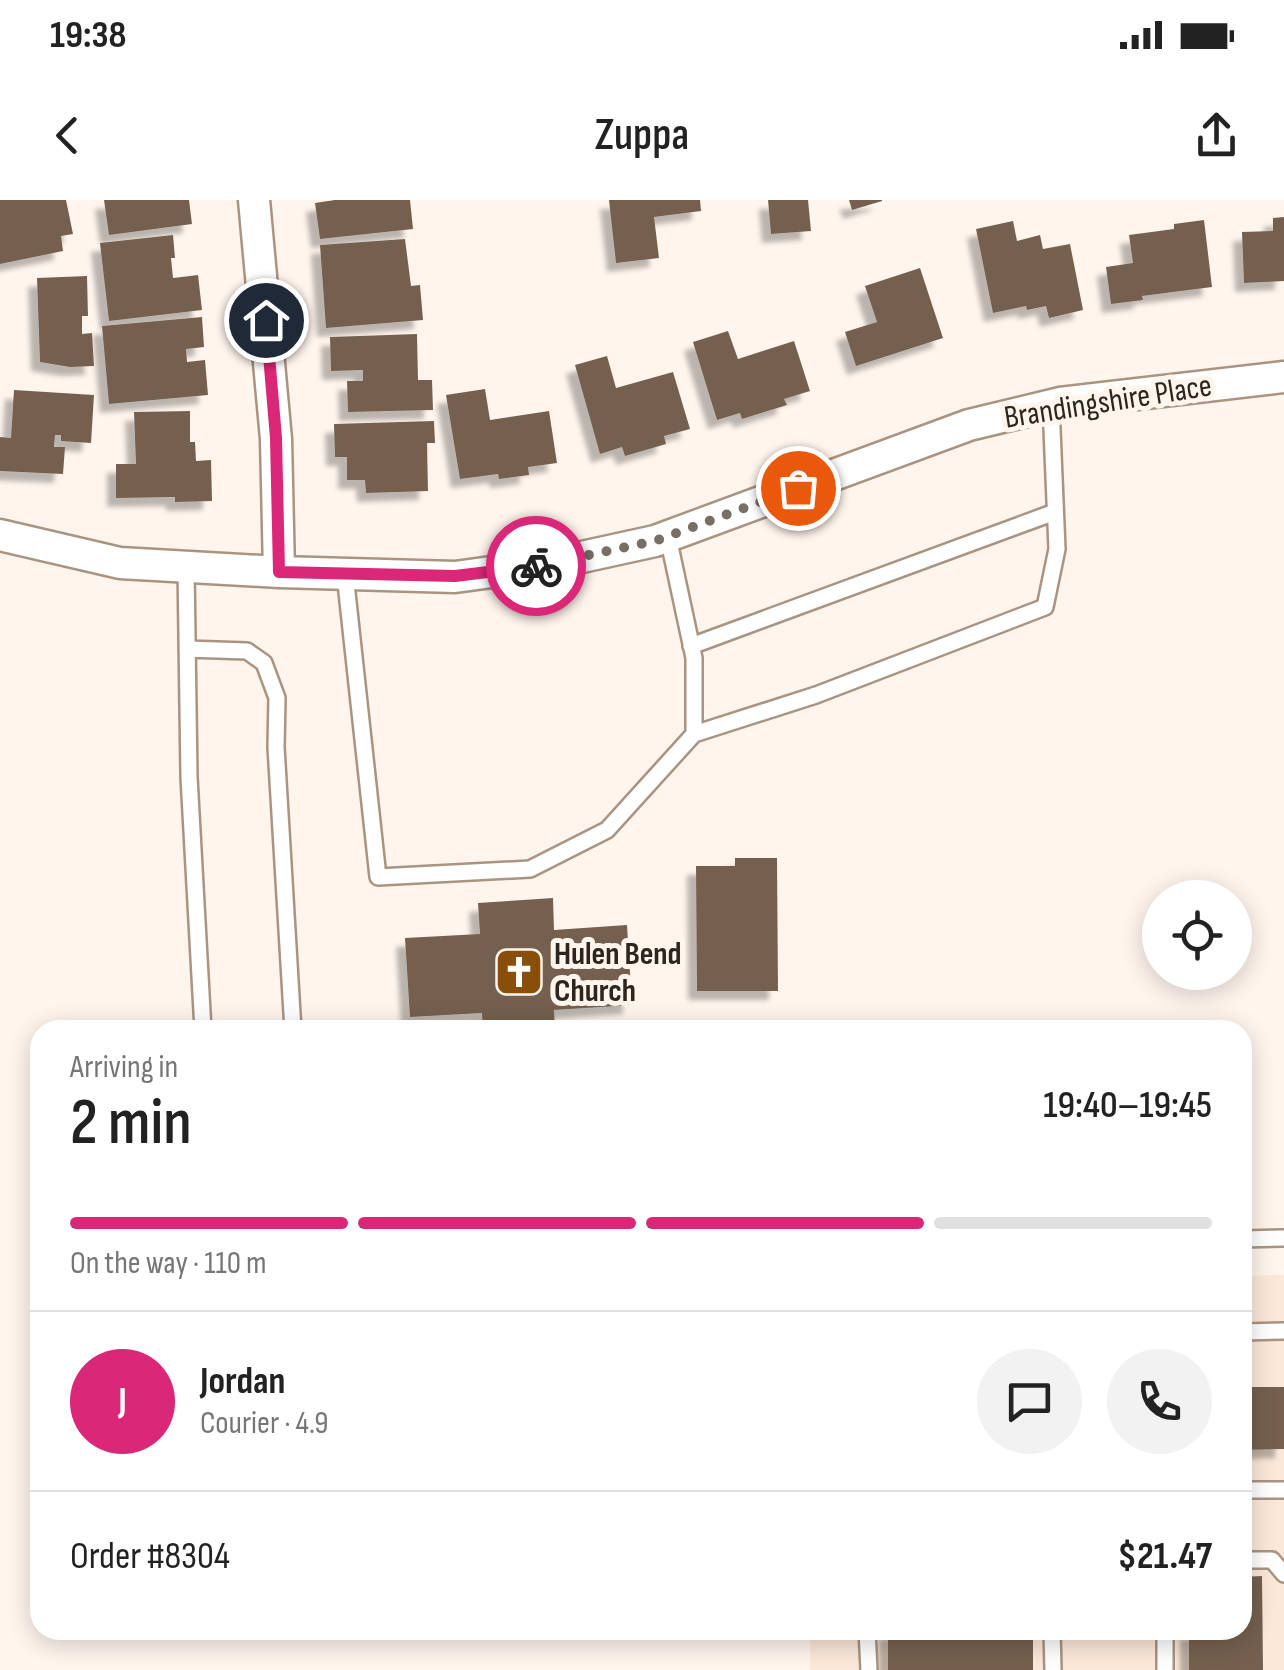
<!DOCTYPE html>
<meta charset="utf-8">
<style>
:root{--surface:#fff;--page:#f2f2f2;--text:#222;--muted:#767676;--line:#e0e0e0;--accent:#db2777}
body{margin:0;font-family:"Sofia Sans Condensed",sans-serif;background:var(--page);color:var(--text);height:100vh;display:flex;flex-direction:column;font-size:38px;white-space:nowrap}
*{box-sizing:border-box;margin:0}
p{font-size:32px;color:var(--muted)}
.icon{flex:none;width:55px;height:55px;fill:none;stroke:currentColor;stroke-width:2;stroke-linecap:round;stroke-linejoin:round}
.map{position:relative;flex:1;overflow:hidden}
.drawer{position:absolute;left:30px;top:820px;width:1222px;height:620px;display:flex;flex-direction:column;background:var(--surface);border-radius:30px;box-shadow:0 5px 25px #0003}
.drawer>*{flex:none}
.tools{position:absolute;left:1142px;top:680px;display:grid;gap:20px}
.tools a{display:grid;place-items:center;width:110px;height:110px;border-radius:50%;background:var(--surface);box-shadow:0 5px 25px #0003;font-size:50px}
.pin{position:absolute;display:grid;place-items:center;width:85px;height:85px;color:#fff;margin:-42px;border:5px solid #fff;border-radius:50%;box-shadow:0 2px 10px #0007}
.courier{position:absolute;display:grid;place-items:center;width:100px;height:100px;margin:-50px;border:8px solid #db2777;border-radius:50%;background:#fff;color:#222;box-shadow:0 2px 12px #0007}
.overview em{font-style:normal;font-weight:600}
.overview div{display:flex;flex-direction:column-reverse}
.overview{display:flex;align-items:center;justify-content:space-between;height:170px;padding:0 40px}
h1{font-size:65px;font-weight:600;line-height:75px}
.bar{display:grid;grid-template-columns:repeat(4,1fr);gap:15px 10px;align-content:center;height:120px;padding:0 40px}
.bar i{height:12px;border-radius:8px;background:var(--line)}
.bar .current{background:var(--accent)}
.bar p{grid-column:span 4}
.line{display:flex;align-items:center;gap:25px;padding:0 40px;border-top:2px solid var(--line)}
.line div{flex:1}
.round{display:grid;place-items:center;flex:none;width:105px;height:105px;border-radius:52px;background:var(--page)}
.status{display:flex;justify-content:space-between;align-items:center;height:70px;padding:0 50px;background:var(--surface);direction:ltr}
.status svg{height:28px;fill:currentColor}
header{display:flex;justify-content:space-between;align-items:center;height:130px;padding:0 40px;background:var(--surface);font-size:45px;font-weight:600}
.map>svg:first-child{display:block}
.built{fill:#fbe8d9}
.building{fill:#756150;filter:url(#shadow)}
.lines{fill:none;stroke-linecap:round;stroke-linejoin:round}
.lane-casing{stroke:#aa9481;stroke-width:20}
.street-casing{stroke:#aa9481;stroke-width:35}
.lane{stroke:#fff;stroke-width:15}
.street{stroke:#fff;stroke-width:30}
.done{stroke:#776e66;stroke-width:10;stroke-dasharray:0 18}
.route{stroke:#db2777;stroke-width:12}
.labels{text-anchor:middle;dominant-baseline:central;stroke-width:10;stroke-linejoin:round;paint-order:stroke}
.street-label{font-size:32px;fill:#2e251e;stroke:#fff5ed}
.poi-label{font-size:32px;font-weight:bold;fill:#2e251e;stroke:#fff5ed;text-anchor:start}
</style>
<div class="status"><b>19:38</b><svg viewBox="0 0 49 12"><path d="M0 12V9h3v3zM5 12V6h3v6zM10 12V3h3v9zM15 12V0h3v12zM26 1h20v11H26zM47 4h2v5h-2z"/></svg></div>
<header><svg class="icon" aria-label="back" viewBox="0 0 24 24"><path d="M15 5l-7 7 7 7"/></svg>Zuppa<svg class="icon" aria-label="share" viewBox="0 0 24 24"><path d="M12 15V3M7 8l5-5 5 5M5 13v7h14v-7"/></svg></header>
<div class="map">
<svg width="1284" height="1470" viewBox="0 0 1284 1470">
<defs>
<filter id="shadow"><feDropShadow dx="-9" dy="9" stdDeviation="2.5" flood-color="#0004"/></filter>
</defs>
<rect width="100%" height="100%" fill="#fff5ed"/>
<path class="built" d="M1284,1075v395h-474v-40h432l1,-354z"/>
<path class="building" d="M0,0h66l7,34 -12,2 2,15 -63,13z
M104,0h85l3,24 -83,11z
M335,0h75l3,29 -93,10 -5,-36z
M609,0h91l1,11 -47,6 5,41 -43,5z
M768,0h40l3,31 -40,3z
M849,0h33v1l-30,9z
M1284,17v64l-40,2 -2,-51 31,-1v-13z
M1204,20l8,67 -70,9 1,4 -32,4 -5,-37 27,-4 -4,-28 45,-6v-5z
M1013,21l4,20 23,-6 3,14 27,-5 13,66 -34,8 -3,-12 -19,4 -1,-4 -33,7 -17,-84z
M173,35l2,23h-4l2,20 25,-3 4,35 -93,11 -9,-78z
M405,39l6,47 9,-1 3,35 -97,8 -6,-83z
M920,68l23,70 -87,28 -11,-34 32,-10 -12,-36z
M87,76l1,40h-6v18l10,-1 2,33 -24,1 -30,-5 -3,-84z
M202,117l2,30 -18,2 1,13 18,-2 3,35 -99,9 -7,-78z
M728,131l10,28 56,-18 16,50 -26,8 3,6 -45,14 -2,-6 -23,7 -24,-78z
M417,134l1,46h14l1,30 -85,2 -1,-31h16v-11l-32,1 -1,-34z
M607,156l9,32 57,-16 17,57 -26,7 2,8 -41,12 -3,-9 -22,7 -25,-89z
M485,189l5,31 59,-9 8,52 -29,4 1,8 -30,4 -1,-5 -38,5 -14,-84z
M14,190l80,5 -3,48 -30,-2v-6h-6l-1,12h11l-2,27 -63,-3v-34l11,1z
M190,211v31h5l1,19 15,-1 1,41 -37,1v-5l-59,1v-34h20l-2,-52z
M434,221l1,22h-8l1,48 -62,2 -1,-13h-18v-23h-12l-1,-33z
M735,658h42l1,133h-81l-1,-125h39z
M553,698l1,32 73,-5 5,80 -78,5 1,20h-72l-1,-17 -72,4 -5,-79 75,-4 -2,-31z
M1242,1187h42v62l-42,1z
M1262,1376l1,94h-74v-40h53v-53z
M888,1430h145v40h-145z"/>
<g class="lines">
<g class="lane-casing">
<path id="lane" d="M186,367l3,210 14,253
M345,374l33,303 152,-8 77,-39 87,-96v-76l-26,-121
M691,446l364,-134
M187,449l60,2 17,12 13,35 -1,49 17,283
M694,534l122,-39 229,-88 12,-58 -6,-144
M1242,1039l42,-1
M1242,1132l42,-1
M1242,1290h42
M1242,1360h30l12,14
M867,1430l2,40
M1052,1430l1,40
M1165,1470v-40"/>
</g>
<g class="street-casing">
<path id="street" d="M254,0l22,239 3,133
M0,335l120,28 159,9 176,5 95,-13 105,-23 314,-116 91,-22 224,-26"/>
</g>
<use href="#lane" class="lane"/>
<use href="#street" class="street"/>
</g>
<g class="lines">
<path class="done" d="M536,366l119,-25 143,-53"/>
<path class="route" d="M266,120l10,118 3,134 176,4 81,-10"/>
</g>
<defs>
<g id="church-square" transform="scale(2.5)"><rect x="-9" y="-9" width="18" height="18" rx="4" fill="#894e08" stroke="#fff5ed"/><path d="M-1.2-6h2.4v3.5h3.3v2.4h-3.3V6h-2.4V-.1h-3.3v-2.4h3.3Z" fill="#fff"/></g>
</defs>
<g fill-rule="evenodd">
<use href="#church-square" x="519" y="772"/>
</g>
<g class="labels">
<g class="street-label">
<text transform="translate(1108 202) rotate(-9)">Brandingshire Place</text>
</g>
<g class="poi-label">
<text x="554" y="754">Hulen Bend<tspan x="554" dy="37">Church</tspan></text>
</g>
</g>
</svg>
<div class="tools">
<a><svg class="icon" aria-label="locate" viewBox="0 0 24 24"><circle cx="12" cy="12" r="6"/><path d="M12 2v4M12 18v4M2 12h4M18 12h4"/></svg></a>
</div>
<div class="pin" style="left:798px;top:288px;background:#ea580c"><svg class="icon" aria-label="bag" viewBox="0 0 24 24"><path d="M5 8h14l-1 12H6zM9 8a3 3 0 0 1 6 0"/></svg></div>
<div class="pin" style="left:266px;top:120px;background:#1f2937"><svg class="icon" aria-label="home" viewBox="0 0 24 24"><path d="M3 11l9-7 9 7M6 9v11h12V9"/></svg></div>
<div class="courier" style="left:536px;top:366px"><svg class="icon" aria-label="bike" viewBox="0 0 24 24"><circle cx="6" cy="16" r="4"/><circle cx="18" cy="16" r="4"/><path d="M6 16l4-8h5l3 8M10 8l3 8H6M13 5h3"/></svg></div>
<section class="drawer">
<div class="overview"><div><h1>2 min</h1><p>Arriving in</p></div><em>19:40–19:45</em></div>
<div class="bar"><i class="current"></i><i class="current"></i><i class="current"></i><i></i><p>On the way · 110 m</p></div>
<div class="line" style="height:180px"><b class="round" style="background:var(--accent);color:#fff">J</b><div><b>Jordan</b><p>Courier · 4.9</p></div><a class="round"><svg class="icon" aria-label="chat" viewBox="0 0 24 24"><path d="M4 5h16v11H9l-5 4z"/></svg></a><a class="round"><svg class="icon" aria-label="phone" viewBox="0 0 24 24"><path d="M5 4h4l2 5-3 2q2 4 5 5l2-3 5 2v4C11 20 4 13 5 4z"/></svg></a></div>
<div class="line" style="height:130px"><div>Order #8304</div><b>$21.47</b></div>
</section>
</div>
